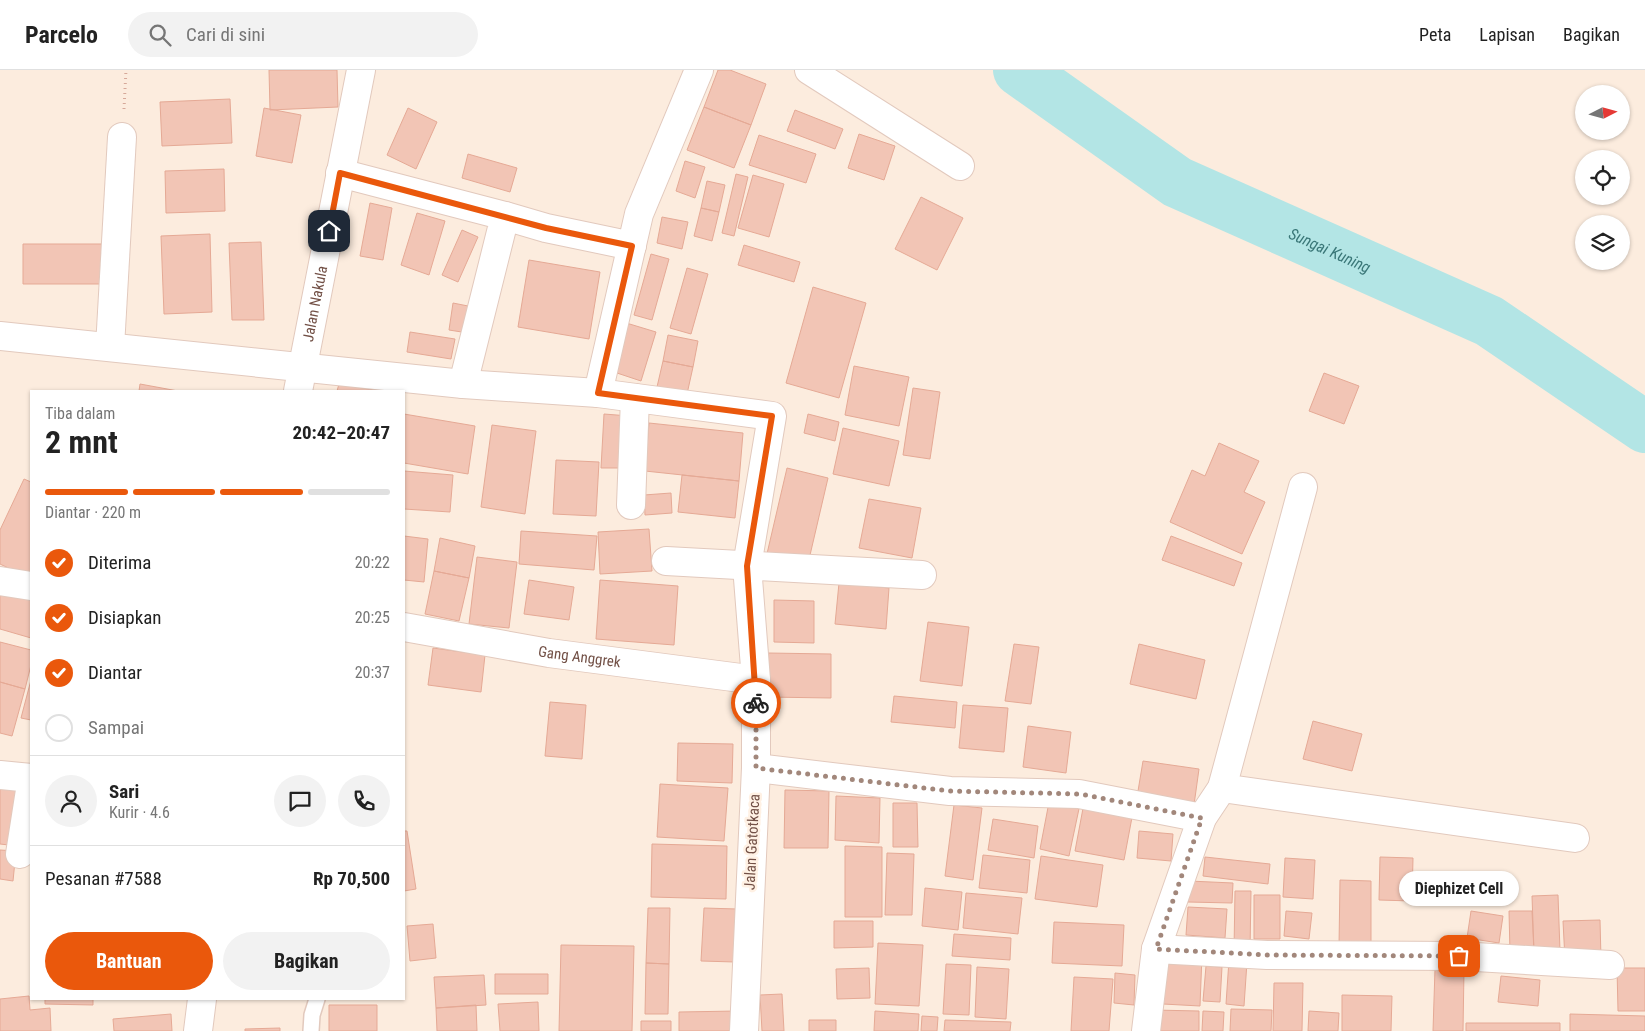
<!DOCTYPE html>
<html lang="id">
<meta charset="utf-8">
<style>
:root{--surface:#fff;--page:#f2f2f2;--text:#222;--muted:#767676;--line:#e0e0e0;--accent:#ea580c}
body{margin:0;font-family:"Roboto Condensed",sans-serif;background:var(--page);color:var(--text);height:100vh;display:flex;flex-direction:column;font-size:19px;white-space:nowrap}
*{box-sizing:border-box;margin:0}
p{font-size:16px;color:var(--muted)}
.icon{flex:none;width:28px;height:28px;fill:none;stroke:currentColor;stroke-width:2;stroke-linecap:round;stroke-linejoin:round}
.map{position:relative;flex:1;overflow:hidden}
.details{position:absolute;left:30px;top:320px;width:375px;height:610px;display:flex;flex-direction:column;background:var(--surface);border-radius:0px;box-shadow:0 1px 4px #0004}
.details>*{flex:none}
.needle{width:32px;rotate:84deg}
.fabs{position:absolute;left:1575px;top:15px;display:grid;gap:10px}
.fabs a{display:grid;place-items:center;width:55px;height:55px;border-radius:50%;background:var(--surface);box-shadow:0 1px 4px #0004;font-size:25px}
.pin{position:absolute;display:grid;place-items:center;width:42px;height:42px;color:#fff;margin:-21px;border-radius:10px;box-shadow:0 2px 8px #0006}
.courier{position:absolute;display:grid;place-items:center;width:50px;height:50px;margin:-25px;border:4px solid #ea580c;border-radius:50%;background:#fff;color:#222;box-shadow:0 1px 6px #0007}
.bubble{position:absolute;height:35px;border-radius:18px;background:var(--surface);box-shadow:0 1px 4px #0004;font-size:16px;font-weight:700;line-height:35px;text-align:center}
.head em{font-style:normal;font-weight:700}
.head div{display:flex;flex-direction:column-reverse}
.head{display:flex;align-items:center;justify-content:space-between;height:85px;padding:0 15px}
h1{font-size:32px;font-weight:700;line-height:38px}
.bar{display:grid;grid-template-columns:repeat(4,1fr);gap:8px 5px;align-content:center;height:60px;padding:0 15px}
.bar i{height:6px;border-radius:4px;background:var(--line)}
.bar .selected{background:var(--accent)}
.bar p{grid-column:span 4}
.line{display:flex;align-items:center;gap:12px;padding:0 15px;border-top:1px solid var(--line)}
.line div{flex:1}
.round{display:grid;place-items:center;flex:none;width:52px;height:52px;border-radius:26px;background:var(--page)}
ol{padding:0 15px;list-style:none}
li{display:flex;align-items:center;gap:15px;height:55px}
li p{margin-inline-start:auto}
li .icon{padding:5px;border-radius:50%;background:var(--accent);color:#fff;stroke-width:4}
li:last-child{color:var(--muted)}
li i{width:28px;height:28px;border:2px solid var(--line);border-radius:50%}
.action{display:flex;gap:10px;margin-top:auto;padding:10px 15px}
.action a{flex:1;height:58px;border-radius:30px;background:var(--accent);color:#fff;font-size:20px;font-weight:700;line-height:58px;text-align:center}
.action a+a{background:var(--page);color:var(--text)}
header{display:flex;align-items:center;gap:30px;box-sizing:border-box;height:70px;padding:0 25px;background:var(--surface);border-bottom:1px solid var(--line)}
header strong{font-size:24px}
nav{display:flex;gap:28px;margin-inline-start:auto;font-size:18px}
.search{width:350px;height:45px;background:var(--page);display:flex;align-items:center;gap:12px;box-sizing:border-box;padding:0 18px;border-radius:28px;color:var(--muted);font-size:19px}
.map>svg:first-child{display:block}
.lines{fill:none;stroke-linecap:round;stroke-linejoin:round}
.river{stroke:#b3e5e5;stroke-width:52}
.building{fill:#f2c5b5;stroke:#e5a995}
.service-casing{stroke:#e2c9bd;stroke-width:18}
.minor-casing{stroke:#e2c9bd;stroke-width:30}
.path{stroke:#d6a899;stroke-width:3;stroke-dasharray:1 4;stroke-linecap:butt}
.service{stroke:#fff;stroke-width:15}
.minor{stroke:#fff;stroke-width:28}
.done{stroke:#a2877b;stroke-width:5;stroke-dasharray:0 9}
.route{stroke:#ea580c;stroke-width:6}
.labels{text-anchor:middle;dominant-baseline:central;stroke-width:5;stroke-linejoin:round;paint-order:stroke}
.street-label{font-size:15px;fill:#725046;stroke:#fff1e4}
.water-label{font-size:16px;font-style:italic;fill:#3a7778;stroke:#fff1e4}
</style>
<header>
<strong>Parcelo</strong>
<div class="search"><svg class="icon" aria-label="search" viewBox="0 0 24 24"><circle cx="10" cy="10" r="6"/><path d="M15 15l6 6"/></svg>Cari di sini</div>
<nav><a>Peta</a><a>Lapisan</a><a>Bagikan</a></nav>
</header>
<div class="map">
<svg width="1645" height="961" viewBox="0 0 1645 961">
<rect width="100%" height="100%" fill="#fcecde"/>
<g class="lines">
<path class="river" id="s1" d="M1019,0l158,112 312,139 156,106"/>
</g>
<path class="building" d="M269,0h68l1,37 -68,3z
M718,0h12l36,14 -15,41 -47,-18z
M230,29l2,44 -70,3 -2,-44z
M704,37l47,18 -17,43 -47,-18z
M264,38l37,7 -9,48 -36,-7z
M408,38l29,14 -21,47 -29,-14z
M795,40l48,19 -8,20 -48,-18z
M859,64l36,12 -11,34 -36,-12z
M759,65l57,19 -10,29 -57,-18z
M468,84l49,14 -7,24 -48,-14z
M685,91l20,6 -10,31 -19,-7z
M224,99l1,42 -59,2 -1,-42z
M736,104l12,3 -14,59 -12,-3z
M753,105l31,9 -15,53 -31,-9z
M707,111l18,4 -6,27 -18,-4z
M921,127l42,21 -26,52 -42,-21z
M370,133l22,5 -9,52 -23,-4z
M701,138l18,4 -7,29 -18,-5z
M417,143l28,8 -16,54 -28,-10z
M662,147l26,5 -6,27 -25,-6z
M462,160l16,7 -20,45 -16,-7z
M210,164l2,78 -48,2 -3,-78z
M261,172l3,78h-32l-3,-77z
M23,174h89v40h-89z
M744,175l56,17 -6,20 -56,-17z
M651,184l18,5 -17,61 -18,-5z
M529,190l71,12 -11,67 -71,-12z
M687,198l21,6 -17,60 -21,-6z
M813,217l53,16 -27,95 -53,-15z
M453,233l20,4 -5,26 -19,-3z
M623,252l33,10 -15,49 -33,-11z
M410,262l45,7 -4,20 -44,-7z
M668,265l30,6 -5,26 -30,-6z
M663,291l30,6 -6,27 -30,-7z
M854,296l55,11 -10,49 -54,-11z
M1324,303l35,13 -15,38 -35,-13z
M140,314l38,7h-39z
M339,314l41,7h-43z
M913,318l27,4 -10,67 -27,-4z
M404,344l71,12 -7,48 -64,-11z
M604,344l25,2 -4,52h-24z
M808,344l31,8 -4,19 -31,-8z
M649,353l94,10 -4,48 -94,-10z
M492,355l44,6 -11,83 -44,-7z
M843,358l56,13 -10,45 -56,-12z
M1219,373l40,18 -15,31 21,10 -23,52 -72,-32 22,-52 13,6z
M556,390l43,2 -3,54 -43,-2z
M787,398l41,10 -21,90 -41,-10z
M404,401l49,4 -3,37 -46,-3z
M682,405l57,6 -4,37 -57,-6z
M24,409l7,3v97l-31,-15v-34z
M671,423l1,20 -27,2 -1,-20z
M869,429l52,9 -9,50 -53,-10z
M649,459l3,42 -52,3 -2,-42z
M521,461l76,5 -3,34 -75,-6z
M404,466l24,3 -4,43 -20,-2z
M1171,466l71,27 -8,23 -72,-26z
M440,468l35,8 -6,32 -35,-7z
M477,487l40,5 -8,66 -40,-4z
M434,501l35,7 -10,43 -34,-7z
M529,510l45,7 -5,33 -45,-6z
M600,510l78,6 -4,59 -78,-6z
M3,513l28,8v47l-31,-9v-34z
M839,513l50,5 -3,41 -51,-5z
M774,530l40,1v42l-40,-1z
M928,552l41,5 -7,59 -42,-5z
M0,572l31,8v15l-6,24 -25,-7z
M1014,574l25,3 -8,57 -26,-3z
M1139,574l66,16 -9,39 -66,-15z
M433,578l52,7 -4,37 -53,-7z
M768,583l63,1v44l-64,-1z
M31,610v40l-10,-2z
M0,612l25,7 -13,47 -12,-3z
M894,626l63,6 -2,26 -64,-6z
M550,632l36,3 -4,54 -37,-3z
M963,635l45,3 -4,44 -45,-4z
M1313,651l49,13 -10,37 -49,-12z
M1028,656l43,6 -5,41 -43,-6z
M678,673l55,1 -1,39 -55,-2z
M1143,691l56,8 -6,43 -57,-9z
M0,713l24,2 -7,61 -17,-2z
M660,714l68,4 -4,53 -67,-4z
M785,720l44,1 -1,57h-44z
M836,726l44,2 -1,45 -44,-3z
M1050,727l30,7 -11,52 -29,-7z
M893,733h24l1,44h-25z
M1084,733l49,9 -9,48 -49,-9z
M954,735l28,3 -9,72 -28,-4z
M993,749l45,7 -4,32 -46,-8z
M404,761h3l9,58 -12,2z
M1139,761l34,3 -2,27 -34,-3z
M652,774l75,2 -1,53 -75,-2z
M845,776l37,1v70h-37z
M0,780l16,1 -3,30 -13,-2z
M887,783l27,1 -2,61h-27z
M983,785l47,5 -3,33 -48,-5z
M1041,786l62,9 -6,42 -62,-8z
M1205,787l65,7 -2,20 -65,-8z
M1380,787l33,1 -1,43 -33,-1z
M1285,788l30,2 -2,39 -30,-2z
M1340,810l31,1v65h-32z
M1189,811l44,2 -1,20 -44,-1z
M925,818l37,4 -4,38 -36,-4z
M1235,821h16l-1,60 -16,-1z
M966,823l56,5 -4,36 -55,-6z
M1254,825h26v44h-26z
M1558,825l2,56 -26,1 -2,-56z
M1188,837l39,2 -2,29 -39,-3z
M648,838h22l-1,56 -23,-1z
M704,838l33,1 -2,53 -34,-1z
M1286,841l26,2 -3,26 -25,-3z
M1471,841l32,5 -4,27 -32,-5z
M1509,841h23l2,41 -24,1z
M1600,850l1,39 -36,1 -2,-39z
M834,851h39v26l-39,1z
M1054,852l70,3 -2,41 -70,-3z
M433,854l3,34 -26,3 -3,-35z
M954,864l57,4 -1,22 -58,-4z
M878,873l45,2 -4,61 -44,-2z
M561,875l73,1 -2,85h-73z
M1166,884l36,1 -2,51 -37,-2z
M1229,890l18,2 -3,44 -18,-2z
M646,893l23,1 -1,50h-23z
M946,894l25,1 -2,50 -26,-1z
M1206,896l16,1 -2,35 -17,-1z
M977,897l32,2 -3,50 -31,-2z
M869,898l1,30 -33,1 -1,-30z
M1617,898h28v43h-27z
M1435,899l29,1 -1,61h-30z
M1115,903l20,2 -1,30 -20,-2z
M495,904h53v20h-53z
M484,905l2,30 -50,3 -2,-31z
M1501,906l39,4 -2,26 -40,-4z
M1074,907l39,2 -4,52h-38z
M1274,913h29l-1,48h-29z
M782,924l2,37h-22l-2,-36z
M1342,925l50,1 -1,35h-49z
M29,926l1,14 20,-2 1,23h-51v-32z
M45,929h48v6l-48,-1z
M538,932l1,29h-39l-2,-27z
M329,935h48v26h-48z
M476,935l1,26h-40l-1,-23z
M1231,939l41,1 -1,21h-41z
M1153,940l46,1v20h-46z
M737,941v20h-58v-19z
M875,941l44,3 -1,17h-44z
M1203,941l21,1 -1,19h-21z
M1309,941l30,2 -1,18h-30z
M171,944l1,17h-58l-1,-12z
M1570,944l75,2v15h-75z
M922,946l16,1 -1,14h-16z
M809,950h27v11h-27z
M945,950l66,2 -1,9h-66z
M641,951h30v10h-30z
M1466,953h94v8h-94z
M280,958v3h-35v-2z"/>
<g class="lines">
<g class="service-casing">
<path id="service" d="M311,961l1,-16 5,-16"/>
</g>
<g class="minor-casing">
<g id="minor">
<path d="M809,0l151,96"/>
<path d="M340,103l165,43 -42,168"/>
<path d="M505,146l41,12 86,18"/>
<path d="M0,266l463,48 135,9 174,23 -25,150 9,114v88l-12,263"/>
<path d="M110,277l12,-210"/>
<path id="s2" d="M298,321l63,-321"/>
<path d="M598,323l41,-179 60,-144"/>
<path d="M631,435l4,-107"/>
<path d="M666,491l256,14"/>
<path d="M0,511l31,5"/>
<path id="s3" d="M404,557l145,26 207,27"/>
<path d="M756,698l194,23 129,3 123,24"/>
<path d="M0,705l31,3"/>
<path d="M1222,718l353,50"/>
<path d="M20,784l11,-70"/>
<path d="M1156,879l46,-131 20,-30 81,-301"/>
<path d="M198,961l4,-32"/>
<path d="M1146,961l10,-82 111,6 192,1 151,9"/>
</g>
</g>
<path class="path" d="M124,39l2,-39"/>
<use href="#service" class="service"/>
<use href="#minor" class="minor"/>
</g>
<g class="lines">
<path class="done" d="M756,633v65l194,23 130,3 122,24 -46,131 111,6 192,1"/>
<path class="route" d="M329,161l11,-58 206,55 86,18 -34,147 174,23 -25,150 9,137"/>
</g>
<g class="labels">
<g class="street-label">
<text stroke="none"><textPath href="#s2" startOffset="89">Jalan Nakula</textPath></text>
<text stroke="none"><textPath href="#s3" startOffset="178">Gang Anggrek</textPath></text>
<text transform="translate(752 772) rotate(-87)">Jalan Gatotkaca</text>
</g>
<g class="water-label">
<text stroke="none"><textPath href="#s1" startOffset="361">Sungai Kuning</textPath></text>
</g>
</g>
</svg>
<div class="fabs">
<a><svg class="needle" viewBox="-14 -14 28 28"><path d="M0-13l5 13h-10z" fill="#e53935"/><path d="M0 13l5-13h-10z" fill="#767676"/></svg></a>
<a><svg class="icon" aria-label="locate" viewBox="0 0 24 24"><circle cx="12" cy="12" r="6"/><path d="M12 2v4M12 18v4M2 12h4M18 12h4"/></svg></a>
<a><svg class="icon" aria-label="layers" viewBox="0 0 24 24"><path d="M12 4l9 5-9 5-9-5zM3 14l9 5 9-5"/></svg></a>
</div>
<div class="pin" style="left:1459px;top:886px;background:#ea580c"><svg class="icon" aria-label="bag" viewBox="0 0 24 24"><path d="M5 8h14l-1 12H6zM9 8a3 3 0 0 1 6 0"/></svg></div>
<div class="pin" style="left:329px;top:161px;background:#1f2937"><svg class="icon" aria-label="home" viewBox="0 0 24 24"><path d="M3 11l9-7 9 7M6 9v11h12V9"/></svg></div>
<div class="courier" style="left:756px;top:633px"><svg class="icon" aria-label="bike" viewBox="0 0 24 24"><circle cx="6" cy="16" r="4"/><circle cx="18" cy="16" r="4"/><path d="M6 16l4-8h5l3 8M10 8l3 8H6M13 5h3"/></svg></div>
<div class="bubble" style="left:1399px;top:801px;width:120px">Diephizet Cell</div>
<section class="details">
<div class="head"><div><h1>2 mnt</h1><p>Tiba dalam</p></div><em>20:42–20:47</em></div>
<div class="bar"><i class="selected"></i><i class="selected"></i><i class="selected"></i><i></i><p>Diantar · 220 m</p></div>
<ol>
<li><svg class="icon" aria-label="check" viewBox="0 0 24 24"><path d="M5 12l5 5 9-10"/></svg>Diterima<p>20:22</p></li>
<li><svg class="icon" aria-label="check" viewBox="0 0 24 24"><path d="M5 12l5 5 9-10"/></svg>Disiapkan<p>20:25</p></li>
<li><svg class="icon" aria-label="check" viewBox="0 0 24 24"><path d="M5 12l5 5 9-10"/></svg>Diantar<p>20:37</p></li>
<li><i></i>Sampai</li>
</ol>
<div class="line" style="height:90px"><a class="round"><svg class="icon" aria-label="person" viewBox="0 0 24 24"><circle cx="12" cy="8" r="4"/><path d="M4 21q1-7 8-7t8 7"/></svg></a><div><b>Sari</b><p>Kurir · 4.6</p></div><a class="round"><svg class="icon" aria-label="chat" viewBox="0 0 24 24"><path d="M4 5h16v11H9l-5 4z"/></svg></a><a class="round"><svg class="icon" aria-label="phone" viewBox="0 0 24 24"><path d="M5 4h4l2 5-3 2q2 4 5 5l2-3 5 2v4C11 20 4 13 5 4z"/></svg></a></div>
<div class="line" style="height:65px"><div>Pesanan #7588</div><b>Rp 70,500</b></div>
<div class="action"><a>Bantuan</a><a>Bagikan</a></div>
</section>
</div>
